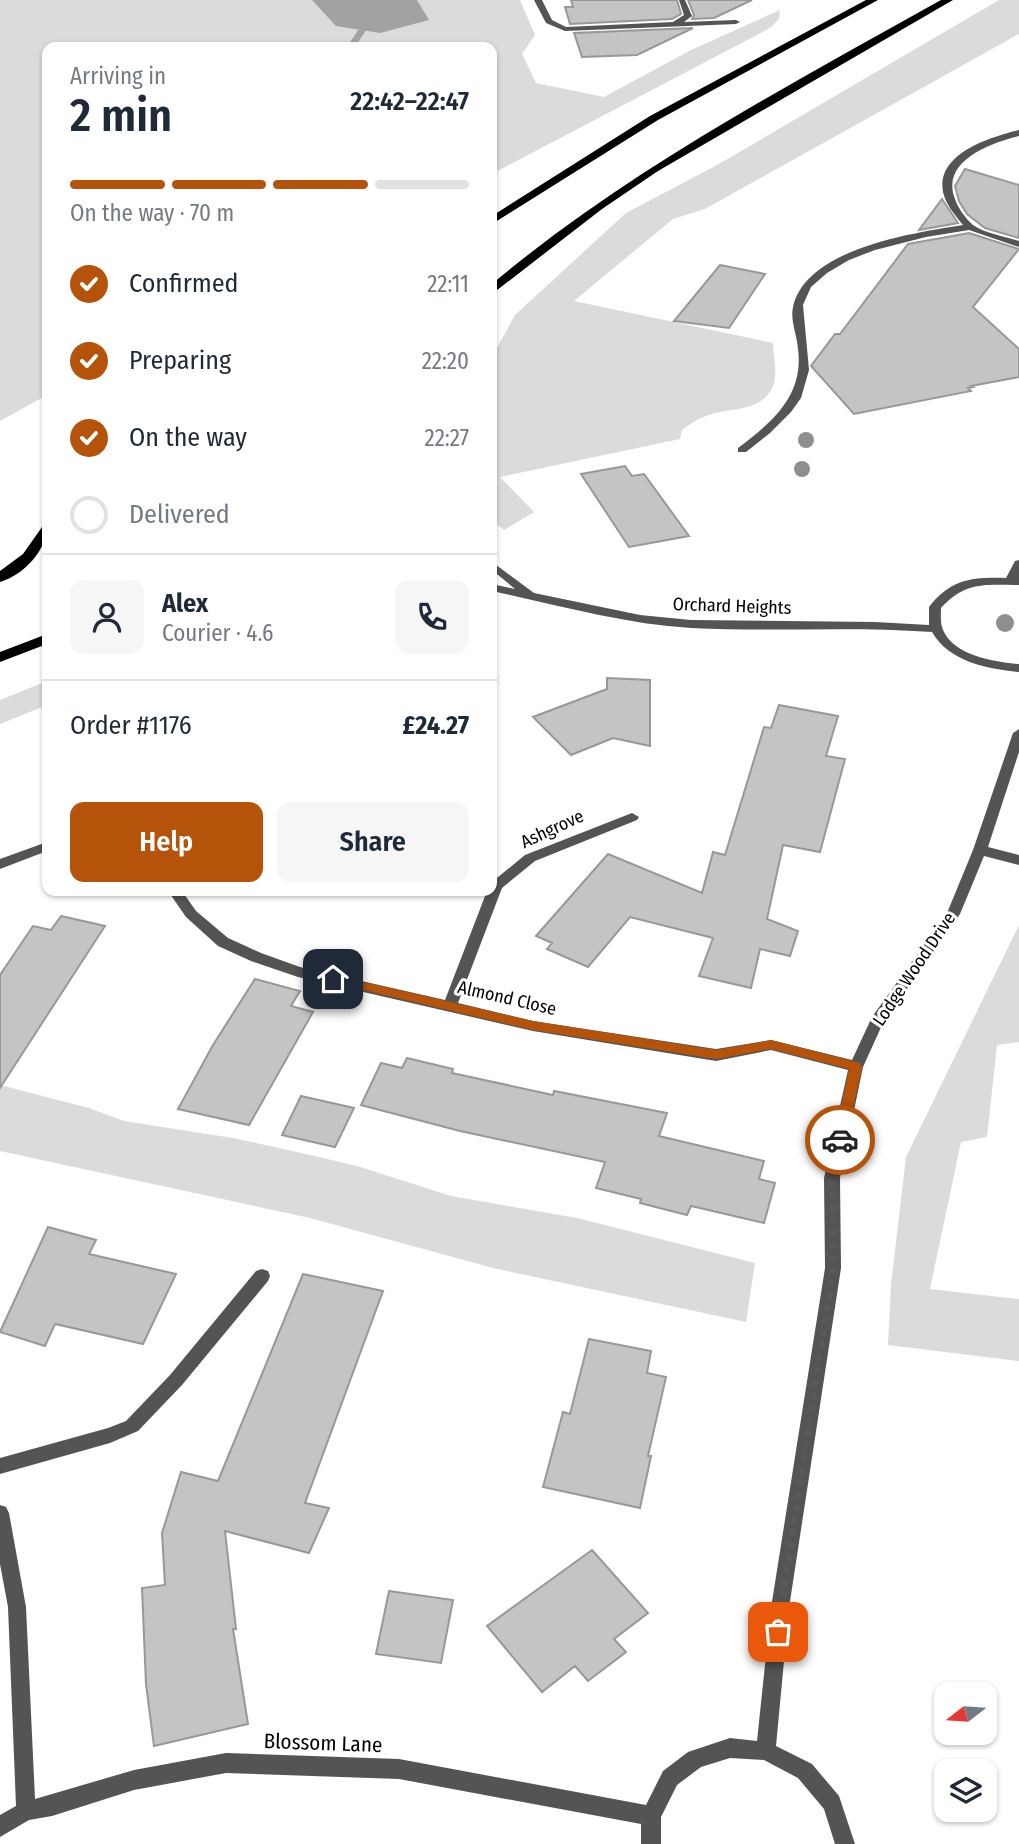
<!DOCTYPE html>
<meta charset="utf-8">
<style>
:root{--surface:#fff;--page:#f6f6f7;--text:#1f2937;--muted:#747a83;--line:#e0e1e3;--accent:#b45309}
body{margin:0;font-family:"Fira Sans Condensed",sans-serif;background:var(--page);color:var(--text);height:100vh;display:flex;flex-direction:column;font-size:26px;white-space:nowrap}
*{box-sizing:border-box;margin:0}
p{font-size:23px;color:var(--muted)}
.icon{flex:none;width:38px;height:38px;fill:none;stroke:currentColor;stroke-width:2;stroke-linecap:round;stroke-linejoin:round}
.map{position:relative;flex:1;overflow:hidden}
.drawer{position:absolute;left:42px;top:42px;width:455px;height:854px;display:flex;flex-direction:column;background:var(--surface);border-radius:14px;box-shadow:0 2px 5px #0004}
.drawer>*{flex:none}
.needle{width:46px;rotate:253deg}
.controls{position:absolute;left:934px;top:1682px;display:grid;gap:14px}
.controls a{display:grid;place-items:center;width:63px;height:63px;border-radius:14px;background:var(--surface);box-shadow:0 2px 5px #0004;font-size:35px}
.pin{position:absolute;display:grid;place-items:center;width:60px;height:60px;color:#fff;margin:-30px;border-radius:14px;box-shadow:0 4px 10px #0006}
.courier{position:absolute;display:grid;place-items:center;width:70px;height:70px;margin:-35px;border:5px solid #b45309;border-radius:50%;background:#fff;color:#222;box-shadow:0 2px 9px #0007}
.summary em{font-style:normal;font-weight:600}
.summary div{display:flex;flex-direction:column-reverse}
.summary{display:flex;align-items:center;justify-content:space-between;height:119px;padding:0 28px}
h1{font-size:46px;font-weight:600;line-height:52px}
.bar{display:grid;grid-template-columns:repeat(4,1fr);gap:10px 7px;align-content:center;height:84px;padding:0 28px}
.bar i{height:9px;border-radius:5px;background:var(--line)}
.bar .selected{background:var(--accent)}
.bar p{grid-column:span 4}
.line{display:flex;align-items:center;gap:18px;padding:0 28px;border-top:2px solid var(--line)}
.line div{flex:1}
.round{display:grid;place-items:center;flex:none;width:74px;height:74px;border-radius:14px;background:var(--page)}
ol{padding:0 28px;list-style:none}
li{display:flex;align-items:center;gap:21px;height:77px}
li p{margin-inline-start:auto}
li .icon{padding:7px;border-radius:50%;background:var(--accent);color:#fff;stroke-width:4}
li:last-child{color:var(--muted)}
li i{width:38px;height:38px;border:4px solid var(--line);border-radius:50%}
.button{display:flex;gap:14px;margin-top:auto;padding:14px 28px}
.button a{flex:1;height:80px;border-radius:14px;background:var(--accent);color:#fff;font-size:28px;font-weight:600;line-height:80px;text-align:center}
.button a+a{background:var(--page);color:var(--text)}
.map>svg:first-child{display:block}
.green{fill:#dbdbdb}
.water{fill:#a2a2a2}
.lines{fill:none;stroke-linecap:round;stroke-linejoin:round}
.stream{fill:#a2a2a2;fill-rule:evenodd}
.building{fill:#c4c4c4;stroke:#989898;stroke-width:2}
.service{fill:#545454;fill-rule:evenodd}
.minor{fill:#545454;fill-rule:evenodd}
.primary{fill:#000;fill-rule:evenodd}
.tree{fill:#8e8e8e}
.route{fill:#b45309}
.done{stroke:#595959;stroke-width:7;stroke-dasharray:0 12.6}
.labels{text-anchor:middle;dominant-baseline:central;stroke-width:6;stroke-linejoin:round;paint-order:stroke}
.street-label{font-size:18px;fill:#000;stroke:#fff}
.near-street-label{font-size:21px;fill:#000;stroke:#fff}
</style>
<div class="map">
<svg width="1019" height="1844" viewBox="0 0 1019 1844">
<rect width="100%" height="100%" fill="#fff"/>
<path class="green" d="M0,0h520l15,35 -13,19 14,29 68,14 87,-47 89,-40 -1,9 -9,9 -278,146v-127h-445v348l-47,26z
M999,0h20v34l-314,175 -32,10 -99,82 199,42c0,12 5,32 0,43 -12,28 -45,21 -67,30 -9,3 -16,8 -24,14l-2,9 -180,38 34,35 -30,18 -12,-10v-163l23,-42 111,-102 93,-49z
M47,681v24l-47,19v-24z
M1019,925v117l-22,3 -10,92 -26,5 -31,147 89,10v62l-131,-16 3,-61 15,-127z
M0,1085l89,23 35,13 109,17 73,16 51,12 94,30 126,22 178,45 -9,59 -253,-54 -183,-50 -310,-67z"/>
<path class="water" d="M312,0h105l12,20 -49,13 -44,-7z"/>
<g class="lines">
<path class="stream" d="M361,0h8l7,15 -21,32h-8l21,-32z"/>
</g>
<path class="building" d="M571,0h106l4,14 -9,5 -102,5 -5,-17h8z
M688,0h64l-38,18 -22,1 2,-4z
M693,28l-56,27 -55,2 -8,-24z
M965,169l54,16v53l-34,-10 -18,-14 -8,-13 -4,-15z
M942,199l16,24 -39,7z
M969,233l50,16 -46,58 46,42v28l-48,9 2,1 -5,1 3,3 -117,23 -43,-48 24,-32h5l68,-90z
M720,265l45,9 -36,54 -55,-7z
M625,466l7,10 12,-2 45,62 -60,11 -48,-73z
M607,678l43,2v66l-37,-8 -42,17 -38,-38 74,-28z
M779,705l59,11 -12,40 19,3 -25,93 -37,-7 -16,74 31,12 -8,25 -30,-7 -9,39 -52,-12 14,-38 -83,-21 -42,50 -41,-18 5,-6 -16,-7 72,-82 94,39 11,-41 12,3 39,-128 7,1z
M61,916l44,10 -105,162v-113l33,-49 18,4z
M255,979l45,12 -9,15 22,6 -64,113 -71,-16 35,-64z
M407,1058l46,11 -1,4 101,22 1,-4 113,22 -8,23 105,25 -5,18 16,4 -11,40 -73,-17 -4,9 -47,-12 1,-4 -45,-11 9,-26 -145,-31 -99,-26 20,-42 21,5z
M301,1096l53,12 -19,39 -53,-12z
M48,1227l48,13 -7,14 87,20 -33,70 -88,-20 -10,22 -45,-14z
M303,1274l80,17 -78,212 24,5 -20,45 -84,-22 11,98h-3l15,95 -94,22 -8,-62 -4,-96 23,-3 -3,-52 19,-61 37,9z
M589,1339l62,12 -4,22 19,4 -18,79h3l-11,52 -97,-21 20,-75 7,2z
M592,1550l56,63 -34,26 12,13 -38,29 -13,-15 -33,26 -55,-66z
M389,1591l64,9 -12,63 -65,-9z"/>
<g class="lines">
<path class="service" d="M262,1269l6,2 2,5 -2,5 -86,104 -44,46 -28,12 -110,31v-16l108,-30 18,-7 44,-46 86,-104z"/>
<path class="minor" d="M534,0h8l10,20 14,7 107,-5 11,-7 -5,-15h6l7,16 -8,6 52,-2 4,2 -4,2 -171,7 -19,-8z
M1019,130v6c-28,7 -79,25 -64,63 3,9 10,19 18,26 13,9 31,11 46,16v6l-50,-17 -43,7 -51,13 -26,10 -22,13 -16,14 -8,18 6,65 -8,28 -10,14 -21,21 -24,19h-8v-4c34,-26 66,-52 60,-99 -1,-14 -8,-29 -5,-42 13,-59 121,-74 170,-82 -8,-10 -17,-20 -20,-33 -7,-39 48,-55 76,-62z
M1019,560v25c-34,0 -53,-4 -78,23 0,7 -1,15 2,22 11,26 52,32 76,34v8c-31,-3 -70,-10 -87,-40 -80,-6 -160,0 -241,-4 -67,-4 -133,-23 -199,-37v-7l23,5 -23,-19v-8l42,31 106,22 51,5 184,2 54,3v-18c22,-28 43,-30 77,-29l9,-17z
M1019,729v23l-31,95 31,8v10l-35,-9 -24,58 -77,109 -20,44 -23,111 1,90 -52,340 -13,138 36,18 27,32 16,48h-20l-11,-35 -26,-31 -34,-18 -34,-2 -29,9 -24,18 -16,32v27h-20v-20l-242,-45 -173,-6 -92,17 -82,26 -23,4 -29,17v-22l16,-9 -8,-199 -8,-43v-59l6,2 3,6 17,94 9,192 99,-29 92,-17 173,6 247,46 17,-34 25,-19 42,-14 27,3 14,-133 54,-340 -1,-90 24,-108 -77,-20 -55,11 -183,-30 -235,-54 -47,-16 -33,-15 -32,-29 -18,-26h14l14,20 32,27 33,15 39,14 145,33 42,-109h5v-9l33,-27 107,-42 7,4 -2,3 -102,41 -33,27 -44,115 75,18 183,28 55,-9 81,20 20,-43 75,-104 26,-63 40,-117z
M47,842v9l-47,18v-10z"/>
<path class="primary" d="M866,0h12l-220,120 -166,104v-8l158,-100z
M941,0h12l-295,171 -56,38 -110,85v-10c137,-115 294,-197 449,-284z
M47,526c1,23 -24,50 -47,56v-11l23,-17 19,-27z
M47,634v10l-47,18v-10z"/>
</g>
<g class="tree">
<circle cx="806" cy="440" r="8"/>
<circle cx="802" cy="469" r="8"/>
<circle cx="1005" cy="623" r="9"/>
</g>
<path class="route" d="M333,975l200,46 183,29 55,-10 89,23 2,4 -16,73 -6,5 -6,-5 15,-71 -78,-20 -55,10 -183,-29 -204,-48 -2,-3z"/>
<g class="lines">
<path class="done" d="M778,1632l55,-364 -1,-90 8,-38"/>
</g>
<g class="labels">
<g class="street-label">
<text transform="translate(732 606) rotate(2)">Orchard Heights</text>
<text transform="translate(552 829) rotate(-25)">Ashgrove</text>
<text transform="translate(914 969) rotate(-56)">Lodge Wood Drive</text>
<text transform="translate(507 998) rotate(13)">Almond Close</text>
</g>
<g class="near-street-label">
<text transform="translate(323 1743) rotate(2)">Blossom Lane</text>
</g>
</g>
</svg>
<div class="controls">
<a><svg class="needle" viewBox="-14 -14 28 28"><path d="M0-13l5 13h-10z" fill="#e53935"/><path d="M0 13l5-13h-10z" fill="#747a83"/></svg></a>
<a><svg class="icon" aria-label="layers" viewBox="0 0 24 24"><path d="M12 4l9 5-9 5-9-5zM3 14l9 5 9-5"/></svg></a>
</div>
<div class="pin" style="left:778px;top:1632px;background:#ea580c"><svg class="icon" aria-label="bag" viewBox="0 0 24 24"><path d="M5 8h14l-1 12H6zM9 8a3 3 0 0 1 6 0"/></svg></div>
<div class="pin" style="left:333px;top:979px;background:#1f2937"><svg class="icon" aria-label="home" viewBox="0 0 24 24"><path d="M3 11l9-7 9 7M6 9v11h12V9"/></svg></div>
<div class="courier" style="left:840px;top:1140px"><svg class="icon" aria-label="car" viewBox="0 0 24 24"><path d="M5 17H2v-5l4-1 3-4h7l3 4 3 1v5h-3M9 17h6M6 11h13"/><circle cx="7" cy="17" r="2"/><circle cx="17" cy="17" r="2"/></svg></div>
<section class="drawer">
<div class="summary"><div><h1>2 min</h1><p>Arriving in</p></div><em>22:42–22:47</em></div>
<div class="bar"><i class="selected"></i><i class="selected"></i><i class="selected"></i><i></i><p>On the way · 70 m</p></div>
<ol>
<li><svg class="icon" aria-label="check" viewBox="0 0 24 24"><path d="M5 12l5 5 9-10"/></svg>Confirmed<p>22:11</p></li>
<li><svg class="icon" aria-label="check" viewBox="0 0 24 24"><path d="M5 12l5 5 9-10"/></svg>Preparing<p>22:20</p></li>
<li><svg class="icon" aria-label="check" viewBox="0 0 24 24"><path d="M5 12l5 5 9-10"/></svg>On the way<p>22:27</p></li>
<li><i></i>Delivered</li>
</ol>
<div class="line" style="height:126px"><a class="round"><svg class="icon" aria-label="person" viewBox="0 0 24 24"><circle cx="12" cy="8" r="4"/><path d="M4 21q1-7 8-7t8 7"/></svg></a><div><b>Alex</b><p>Courier · 4.6</p></div><a class="round"><svg class="icon" aria-label="phone" viewBox="0 0 24 24"><path d="M5 4h4l2 5-3 2q2 4 5 5l2-3 5 2v4C11 20 4 13 5 4z"/></svg></a></div>
<div class="line" style="height:91px"><div>Order #1176</div><b>£24.27</b></div>
<div class="button"><a>Help</a><a>Share</a></div>
</section>
</div>
